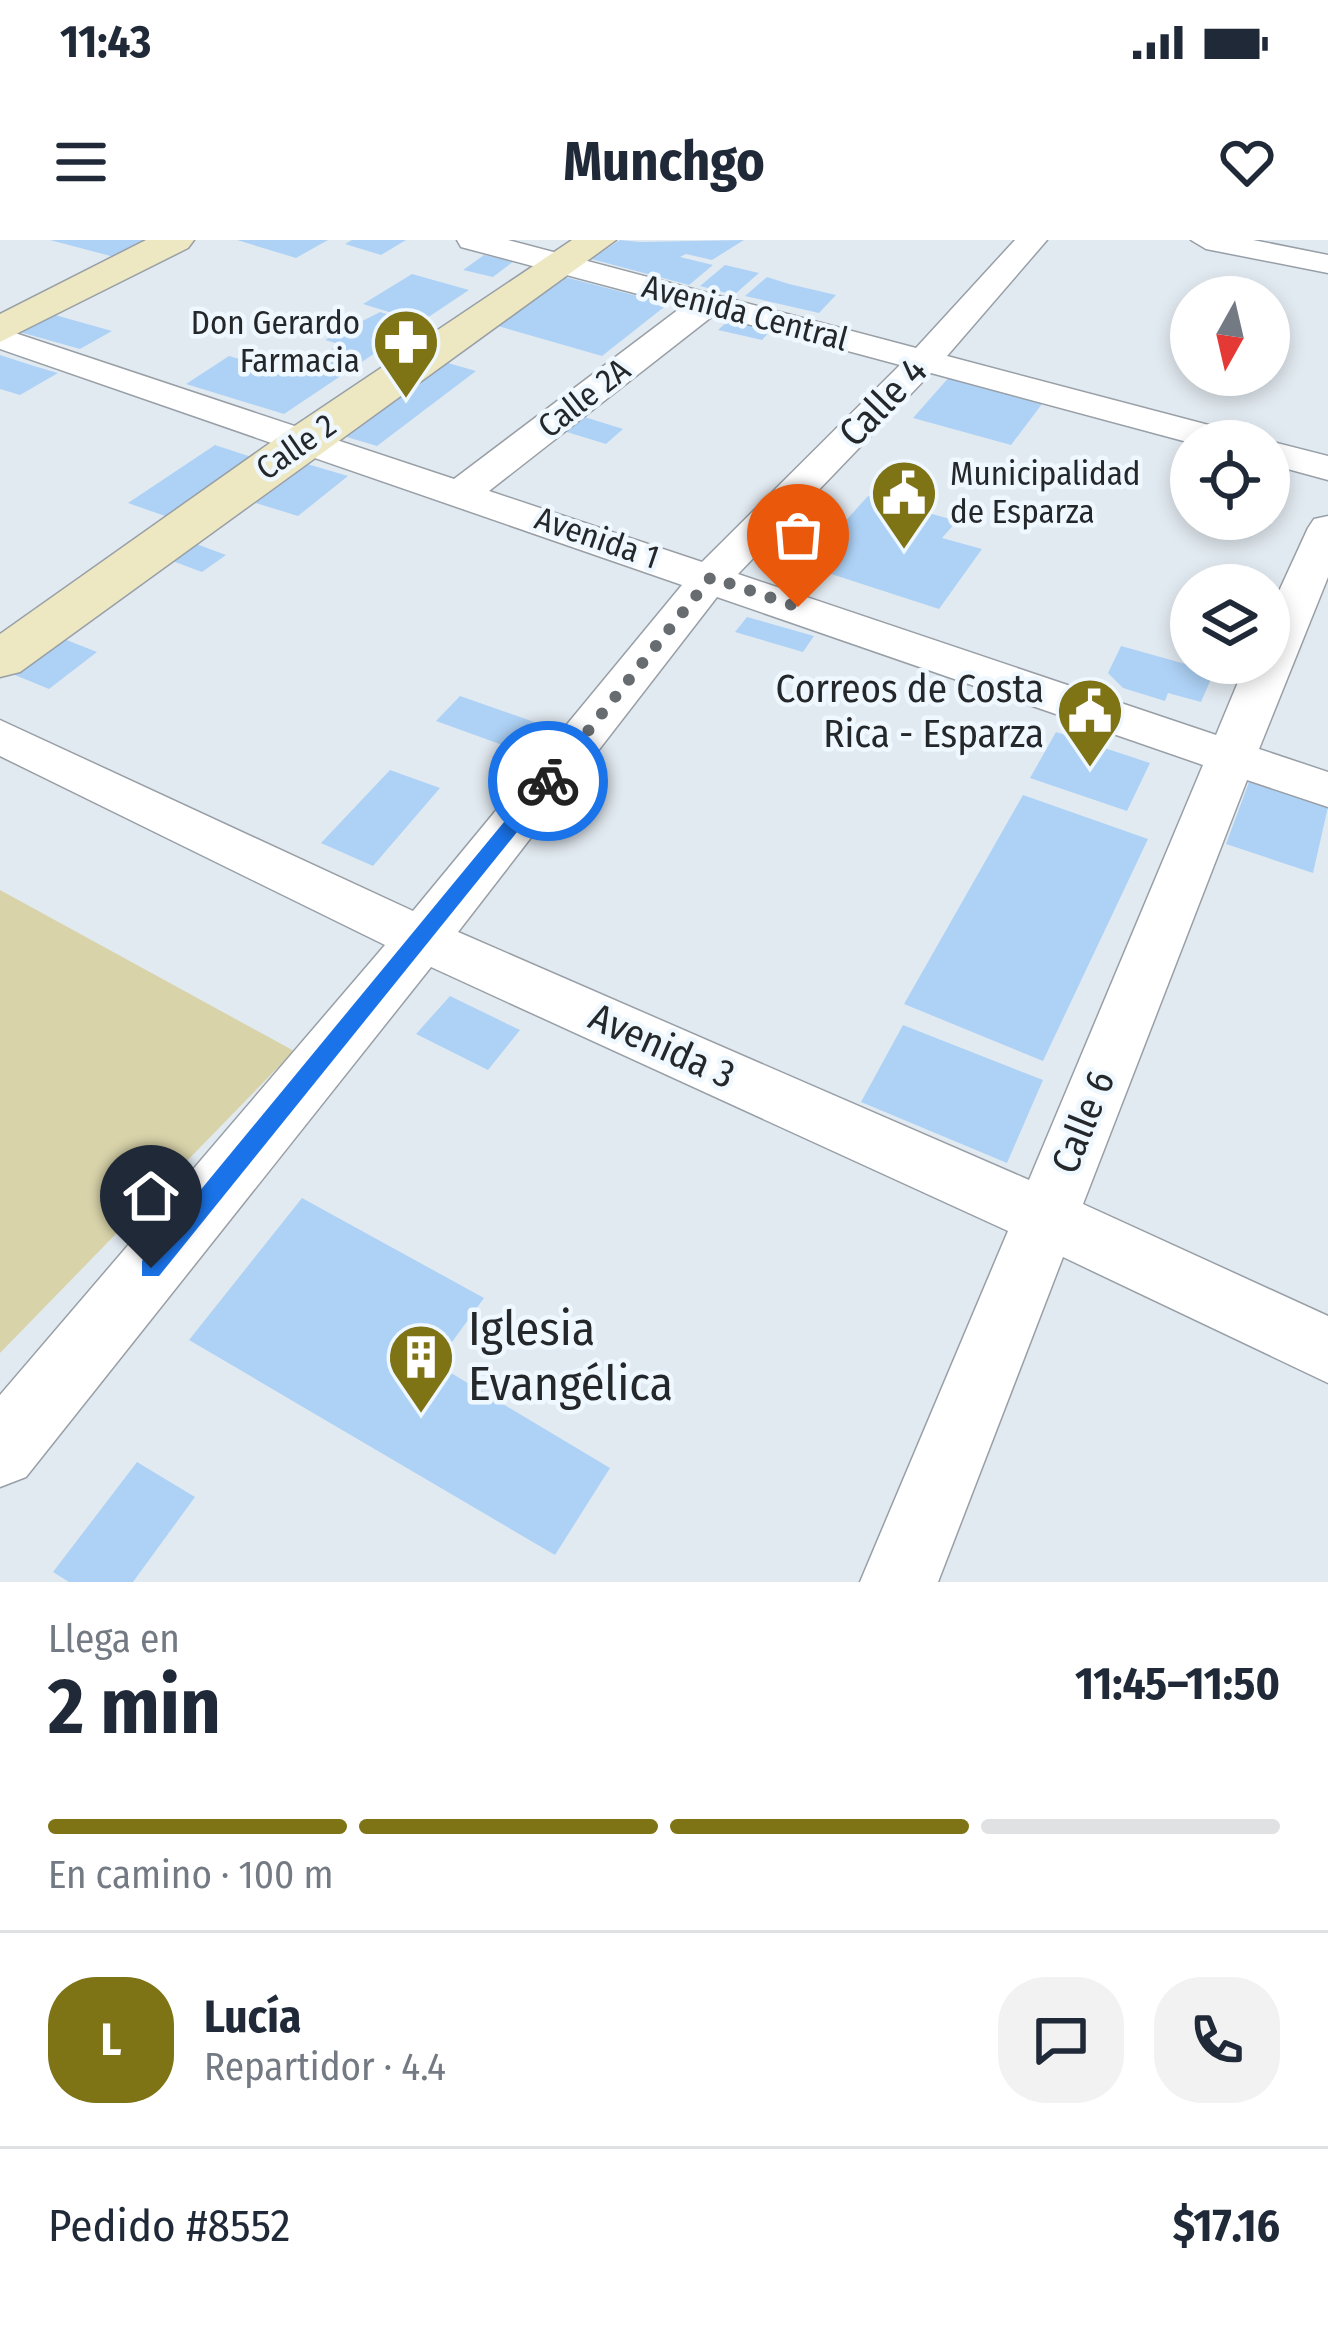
<!DOCTYPE html>
<html lang="es">
<meta charset="utf-8">
<style>
:root{--surface:#fff;--page:#f2f2f3;--text:#1f2937;--muted:#747a83;--line:#e0e1e3;--accent:#7e7315}
body{margin:0;font-family:"Fira Sans Condensed",sans-serif;background:var(--page);color:var(--text);height:100vh;display:flex;flex-direction:column;font-size:45px;white-space:nowrap}
*{box-sizing:border-box;margin:0}
p{font-size:39px;color:var(--muted)}
.icon{flex:none;width:66px;height:66px;fill:none;stroke:currentColor;stroke-width:2;stroke-linecap:round;stroke-linejoin:round}
.map{position:relative;height:1342px;overflow:hidden}
.drawer{display:flex;flex-direction:column;background:var(--surface);flex:1}
.drawer>*{flex:none}
.needle{width:78px;rotate:188deg}
.fabs{position:absolute;left:1170px;top:36px;display:grid;gap:24px}
.fabs a{display:grid;place-items:center;width:120px;height:120px;border-radius:50%;background:var(--surface);box-shadow:0 6px 18px #0003;font-size:60px}
.pin{position:absolute;display:grid;place-items:center;width:102px;height:102px;color:#fff;margin:-123px -51px;border-radius:50% 50% 50% 0;rotate:-45deg;box-shadow:0 0 12px #0007}
.pin .icon{rotate:45deg}
.courier{position:absolute;display:grid;place-items:center;width:120px;height:120px;margin:-60px;border:9px solid #1a73e8;border-radius:50%;background:#fff;color:#222;box-shadow:0 3px 15px #0007}
.summary em{font-style:normal;font-weight:700}
.summary div{display:flex;flex-direction:column-reverse}
.summary{display:flex;align-items:center;justify-content:space-between;height:204px;padding:0 48px}
h1{font-size:78px;font-weight:700;line-height:90px}
.bar{display:grid;grid-template-columns:repeat(4,1fr);gap:18px 12px;align-content:center;height:144px;padding:0 48px}
.bar i{height:15px;border-radius:9px;background:var(--line)}
.bar .current{background:var(--accent)}
.bar p{grid-column:span 4}
.line{display:flex;align-items:center;gap:30px;padding:0 48px;border-top:3px solid var(--line)}
.line div{flex:1}
.round{display:grid;place-items:center;flex:none;width:126px;height:126px;border-radius:48px;background:var(--page)}
.status{display:flex;justify-content:space-between;align-items:center;height:84px;padding:0 60px;background:var(--surface);direction:ltr}
.status svg{height:33px;fill:currentColor}
header{display:flex;justify-content:space-between;align-items:center;height:156px;padding:0 48px;background:var(--surface);font-size:54px;font-weight:700}
.map>svg:first-child{display:block}
.green{fill:#d8d3a9}
.building{fill:#aed2f6}
.lines{fill:none;stroke-linecap:round;stroke-linejoin:round}
.street-casing{stroke:#989fa6;stroke-width:3}
.secondary-casing{stroke:#989fa6;stroke-width:3}
.street{fill:#fff;fill-rule:evenodd}
.secondary{fill:#ede8c2;fill-rule:evenodd}
.route{fill:#1a73e8}
.done{stroke:#676c70;stroke-width:12;stroke-dasharray:0 21.6}
.labels{text-anchor:middle;dominant-baseline:central;stroke-width:9;stroke-linejoin:round;paint-order:stroke}
.far-street-label{font-size:33px;fill:#25282b;stroke:#eff7ff}
.far-poi-label{font-size:33px;fill:#25282b;stroke:#eff7ff;text-anchor:end}
.street-label{font-size:39px;fill:#25282b;stroke:#eff7ff}
.poi-label{font-size:39px;fill:#25282b;stroke:#eff7ff;text-anchor:end}
.near-poi-label{font-size:48px;fill:#25282b;stroke:#eff7ff;text-anchor:start}
</style>
<div class="status"><b>11:43</b><svg viewBox="0 0 49 12"><path d="M0 12V9h3v3zM5 12V6h3v6zM10 12V3h3v9zM15 12V0h3v12zM26 1h20v11H26zM47 4h2v5h-2z"/></svg></div>
<header><svg class="icon" aria-label="menu" viewBox="0 0 24 24"><path d="M4 6h16M4 12h16M4 18h16"/></svg>Munchgo<svg class="icon" aria-label="heart" viewBox="0 0 24 24"><path d="M12 20l-8-8c-3-5 5-10 8-4 3-6 11-1 8 4z"/></svg></header>
<div class="map">
<svg width="1328" height="1342" viewBox="0 0 1328 1342">
<rect width="100%" height="100%" fill="#e2eaf1"/>
<path class="green" d="M0,650l294,161 -294,302z"/>
<path class="building" d="M50,0h103l-35,18z
M237,0h91l-32,18z
M352,0h54l-25,15 -36,-11z
M620,0l20,2 104,-2 -32,20 -26,-6 -6,3 33,8 -24,20 -98,-26z
M484,15l30,6 -21,16 -30,-7z
M725,25l34,8 -25,22 -34,-9z
M412,34l57,16 -48,32 -58,-18z
M561,36l107,28 -66,52 -111,-32z
M767,37l22,7 47,11 -17,18 -74,-17z
M380,72l33,10 -27,17 7,2 -109,73 -98,-30 43,-28 64,19 46,-31 -14,-4z
M48,73l64,18 -32,18 -64,-18z
M731,78l43,9 -12,13 -44,-10z
M0,115l34,11 24,7 -38,22 -20,-6z
M434,119l42,12 -99,75 -44,-13z
M951,135l94,25 -34,45 -98,-27z
M575,174l48,15 -17,15 -49,-15z
M215,205l52,17 -85,60 -54,-19z
M297,221l51,15 -50,40 -52,-16z
M868,256l89,25 -15,17 40,11 -43,60 -117,-38 14,-17 -16,-5z
M191,302l35,13 -24,17 -35,-13z
M747,377l67,19 -11,16 -68,-20z
M59,397l38,15 -48,37 -39,-16z
M1121,406l93,26 -13,30 -33,-9 -3,8 -42,-13 -15,-15z
M460,456l80,28 -24,26 -80,-29z
M1056,492l94,31 -23,48 -97,-33z
M390,530l50,18 -67,78 -52,-23z
M1249,542l79,25 -15,66 -87,-29z
M1023,555l125,44 -105,222 -139,-57z
M450,756l70,34 -32,40 -72,-36z
M903,785l140,55 -36,83 -146,-61z
M302,958l182,100 -48,66 174,104 -55,87 -366,-215z
M137,1222l58,35 -62,85h-64l-16,-10z"/>
<g class="lines">
<g class="street-casing">
<path id="street" d="M457,0h51l408,108 99,-108h32l-100,116 292,77 6,8 -54,2 -260,-70 -193,201 478,161 30,-72h23v-50l39,-85 6,-9 14,-3v61l-69,172 69,23v35l-81,-27 -164,424 245,112v67l-265,-126 -125,325h-78l148,-351 -577,-264 -405,510 -26,10v-92l385,-450 -385,-189v-36l413,191 269,-326 -682,-236v-21l454,151 229,-173 -222,-59zM714,75l186,50 -198,197 -213,-71zM717,357l486,168 -174,415 -571,-248z
M1191,0h62l75,15v18l-122,-24z
M1267,201h2l59,15v24l-59,-16z"/>
</g>
<g class="secondary-casing">
<path id="secondary" d="M146,0h48l-6,8 -188,94v-28z
M572,0h44l-596,432 -20,5v-43l287,-203z"/>
</g>
<use href="#street" class="street"/>
<use href="#secondary" class="secondary"/>
</g>
<path class="route" d="M548,535l9,6 -2,4 -396,491h-17v-15l400,-485z"/>
<g class="lines">
<path class="done" d="M548,541l163,-204 87,30"/>
</g>
<defs>
<g id="pharmacy-pin" transform="scale(3.45)"><path d="M0 17L-7.5 6A9.5 9.5 0 1 1 7.5 6Z" fill="#7e7315" stroke="#eff7ff"/><path d="M-2-6h4v4h4v4h-4v4h-4v-4h-4v-4h4Z" fill="#fff"/></g>
<g id="civic-pin" transform="scale(3.45)"><path d="M0 17L-7.5 6A9.5 9.5 0 1 1 7.5 6Z" fill="#7e7315" stroke="#eff7ff"/><path d="M-.6-6.5H3V-4.5H.6V-3L4-1V1h2V6H-6V1h2V-1L-.6-3ZM-1.2 2.5V6h2.4V2.5Z" fill="#fff"/></g>
<g id="building-pin" transform="scale(3.45)"><path d="M0 17L-7.5 6A9.5 9.5 0 1 1 7.5 6Z" fill="#7e7315" stroke="#eff7ff"/><path d="M-4-6H4V6H1V3H-1V6H-4ZM-2.5-4.3h1.7v1.8h-1.7ZM.8-4.3h1.7v1.8H.8ZM-2.5-1h1.7V.8h-1.7ZM.8-1h1.7V.8H.8Z" fill="#fff"/></g>
</defs>
<g fill-rule="evenodd">
<use href="#pharmacy-pin" x="406" y="102"/>
<use href="#civic-pin" x="904" y="253"/>
<use href="#civic-pin" x="1090" y="471"/>
<use href="#building-pin" x="421" y="1117"/>
</g>
<g class="labels">
<g class="far-street-label">
<text transform="translate(745 73) rotate(15)">Avenida Central</text>
<text transform="translate(584 158) rotate(-38)">Calle 2A</text>
<text transform="translate(296 207) rotate(-35)">Calle 2</text>
<text transform="translate(597 298) rotate(19)">Avenida 1</text>
</g>
<g class="far-poi-label">
<text x="360" y="83">Don Gerardo<tspan x="360" dy="38">Farmacia</tspan></text>
<text x="950" y="234" text-anchor="start">Municipalidad<tspan x="950" dy="38">de Esparza</tspan></text>
</g>
<g class="street-label">
<text transform="translate(883 162) rotate(-46)">Calle 4</text>
<text transform="translate(662 806) rotate(24)">Avenida 3</text>
<text transform="translate(1083 882) rotate(-68)">Calle 6</text>
</g>
<g class="poi-label">
<text x="1044" y="449">Correos de Costa<tspan x="1044" dy="45">Rica - Esparza</tspan></text>
</g>
<g class="near-poi-label">
<text x="468" y="1089">Iglesia<tspan x="468" dy="55">Evangélica</tspan></text>
</g>
</g>
</svg>
<div class="fabs">
<a><svg class="needle" viewBox="-14 -14 28 28"><path d="M0-13l5 13h-10z" fill="#e53935"/><path d="M0 13l5-13h-10z" fill="#747a83"/></svg></a>
<a><svg class="icon" aria-label="locate" viewBox="0 0 24 24"><circle cx="12" cy="12" r="6"/><path d="M12 2v4M12 18v4M2 12h4M18 12h4"/></svg></a>
<a><svg class="icon" aria-label="layers" viewBox="0 0 24 24"><path d="M12 4l9 5-9 5-9-5zM3 14l9 5 9-5"/></svg></a>
</div>
<div class="pin" style="left:798px;top:367px;background:#ea580c"><svg class="icon" aria-label="bag" viewBox="0 0 24 24"><path d="M5 8h14l-1 12H6zM9 8a3 3 0 0 1 6 0"/></svg></div>
<div class="pin" style="left:151px;top:1028px;background:#1f2937"><svg class="icon" aria-label="home" viewBox="0 0 24 24"><path d="M3 11l9-7 9 7M6 9v11h12V9"/></svg></div>
<div class="courier" style="left:548px;top:541px"><svg class="icon" aria-label="bike" viewBox="0 0 24 24"><circle cx="6" cy="16" r="4"/><circle cx="18" cy="16" r="4"/><path d="M6 16l4-8h5l3 8M10 8l3 8H6M13 5h3"/></svg></div>
</div>
<section class="drawer">
<div class="summary"><div><h1>2 min</h1><p>Llega en</p></div><em>11:45–11:50</em></div>
<div class="bar"><i class="current"></i><i class="current"></i><i class="current"></i><i></i><p>En camino · 100 m</p></div>
<div class="line" style="height:216px"><b class="round" style="background:var(--accent);color:#fff">L</b><div><b>Lucía</b><p>Repartidor · 4.4</p></div><a class="round"><svg class="icon" aria-label="chat" viewBox="0 0 24 24"><path d="M4 5h16v11H9l-5 4z"/></svg></a><a class="round"><svg class="icon" aria-label="phone" viewBox="0 0 24 24"><path d="M5 4h4l2 5-3 2q2 4 5 5l2-3 5 2v4C11 20 4 13 5 4z"/></svg></a></div>
<div class="line" style="height:156px"><div>Pedido #8552</div><b>$17.16</b></div>
</section>
